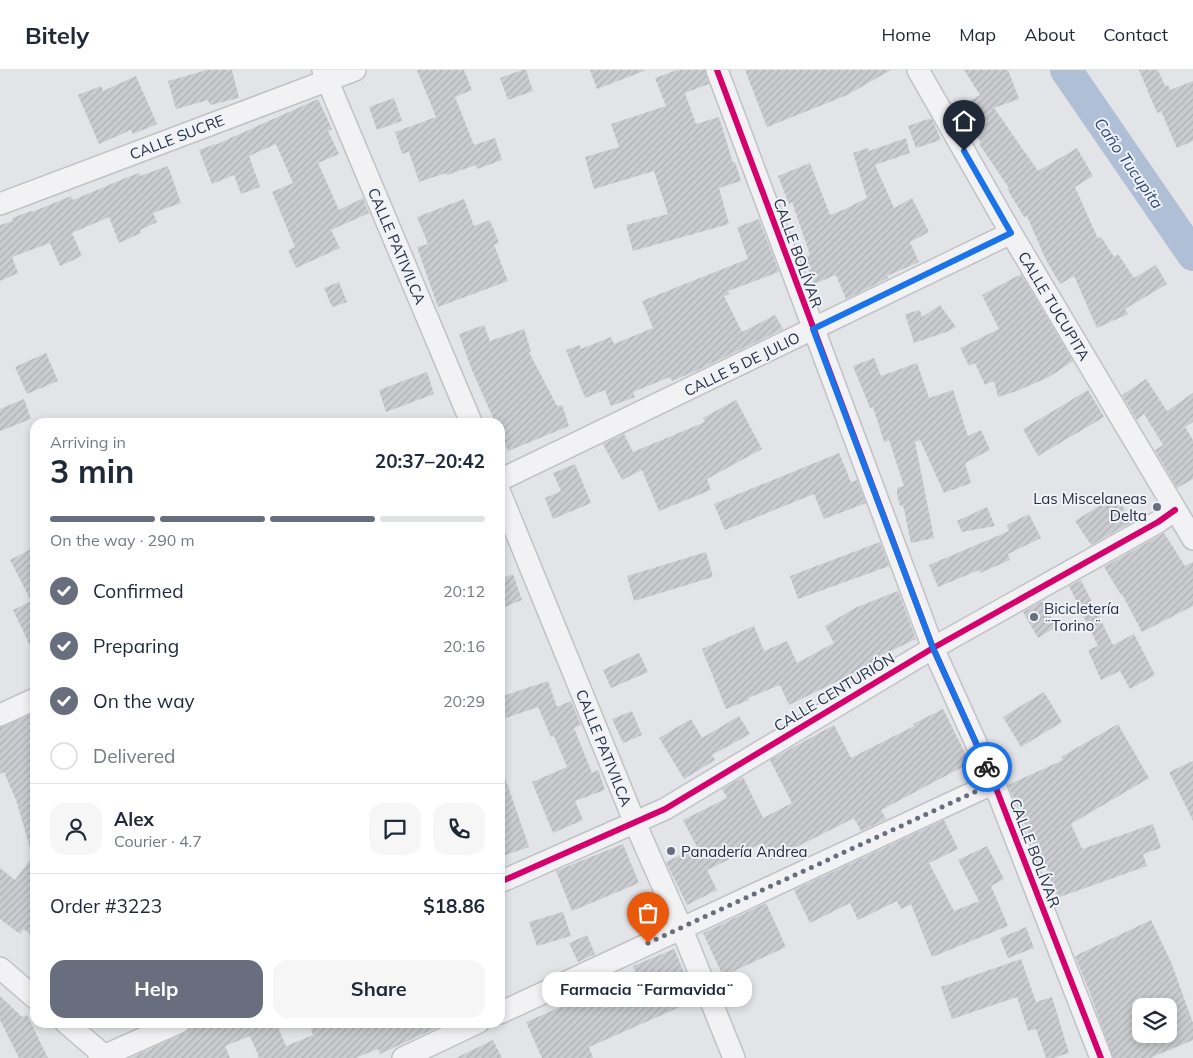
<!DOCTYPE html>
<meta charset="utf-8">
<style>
:root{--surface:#fff;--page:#f6f6f7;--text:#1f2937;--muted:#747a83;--line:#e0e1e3;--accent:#686e7d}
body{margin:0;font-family:Mulish,sans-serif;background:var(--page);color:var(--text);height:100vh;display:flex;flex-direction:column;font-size:19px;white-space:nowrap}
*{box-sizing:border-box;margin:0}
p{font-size:16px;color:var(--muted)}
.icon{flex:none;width:28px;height:28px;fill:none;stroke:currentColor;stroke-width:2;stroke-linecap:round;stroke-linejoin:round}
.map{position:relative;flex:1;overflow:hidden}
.sheet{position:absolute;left:30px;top:348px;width:475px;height:610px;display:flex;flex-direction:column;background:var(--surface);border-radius:15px;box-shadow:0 2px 8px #0003}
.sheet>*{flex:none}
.tools{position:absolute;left:1132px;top:928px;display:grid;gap:10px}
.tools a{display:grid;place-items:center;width:45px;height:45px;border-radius:10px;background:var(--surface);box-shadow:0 2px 8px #0003;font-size:25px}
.pin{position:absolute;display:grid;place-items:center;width:42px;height:42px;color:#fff;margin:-51px -21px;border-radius:50% 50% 50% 0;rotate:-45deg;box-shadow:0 0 5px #0007}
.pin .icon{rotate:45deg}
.courier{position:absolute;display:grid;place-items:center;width:50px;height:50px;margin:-25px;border:4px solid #1a73e8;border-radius:50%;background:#fff;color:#222;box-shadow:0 1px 6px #0007}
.bubble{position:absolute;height:35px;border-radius:15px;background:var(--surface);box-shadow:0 2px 8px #0003;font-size:16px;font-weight:700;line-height:35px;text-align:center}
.summary em{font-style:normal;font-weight:700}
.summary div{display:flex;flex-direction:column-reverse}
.summary{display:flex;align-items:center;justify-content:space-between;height:85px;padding:0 20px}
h1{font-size:32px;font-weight:700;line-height:38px}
.bar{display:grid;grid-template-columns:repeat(4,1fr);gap:8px 5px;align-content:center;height:60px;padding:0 20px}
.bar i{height:6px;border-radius:4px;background:var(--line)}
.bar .on{background:var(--accent)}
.bar p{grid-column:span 4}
.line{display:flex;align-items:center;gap:12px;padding:0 20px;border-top:1px solid var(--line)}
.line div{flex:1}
.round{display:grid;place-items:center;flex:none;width:52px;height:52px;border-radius:15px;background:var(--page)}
ol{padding:0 20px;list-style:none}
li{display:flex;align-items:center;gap:15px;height:55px}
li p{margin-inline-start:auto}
li .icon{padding:5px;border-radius:50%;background:var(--accent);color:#fff;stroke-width:4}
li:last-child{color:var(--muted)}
li i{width:28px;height:28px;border:2px solid var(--line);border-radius:50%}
.button{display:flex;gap:10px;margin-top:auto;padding:10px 20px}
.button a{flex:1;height:58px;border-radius:15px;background:var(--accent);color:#fff;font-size:20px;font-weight:700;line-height:58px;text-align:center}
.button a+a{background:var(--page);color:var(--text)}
header{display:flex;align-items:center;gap:30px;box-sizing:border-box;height:70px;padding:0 25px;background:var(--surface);border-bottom:1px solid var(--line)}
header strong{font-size:24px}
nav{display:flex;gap:28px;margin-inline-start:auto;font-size:18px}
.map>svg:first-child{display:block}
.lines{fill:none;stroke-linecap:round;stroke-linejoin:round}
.river{stroke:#aebfd6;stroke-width:32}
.building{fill:url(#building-hatch);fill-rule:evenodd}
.minor-casing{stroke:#c0c2c6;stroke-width:24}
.minor{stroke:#f2f2f4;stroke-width:21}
.cycleway-casing{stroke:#eff2f7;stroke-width:9}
.cycleway{stroke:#d6006c;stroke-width:6}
.done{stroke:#686e7d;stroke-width:5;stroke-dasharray:0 9}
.route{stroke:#1a73e8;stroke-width:6}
.poi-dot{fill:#686e7d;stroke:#eff2f7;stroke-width:2}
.labels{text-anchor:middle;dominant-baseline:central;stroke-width:4;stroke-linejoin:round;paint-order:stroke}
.street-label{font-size:15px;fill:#262f43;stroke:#eff2f7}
.poi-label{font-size:15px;fill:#262f43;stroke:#eff2f7;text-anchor:start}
.water-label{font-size:16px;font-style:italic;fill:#2c4b7c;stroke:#eff2f7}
</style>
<header>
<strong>Bitely</strong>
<nav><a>Home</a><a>Map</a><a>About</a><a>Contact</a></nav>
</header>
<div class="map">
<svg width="1193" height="988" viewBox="0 0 1193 988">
<defs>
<pattern id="building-hatch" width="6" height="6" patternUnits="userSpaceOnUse" patternTransform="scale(1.25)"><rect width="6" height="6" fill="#caccd0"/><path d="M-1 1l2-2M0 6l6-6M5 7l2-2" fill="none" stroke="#adb0b4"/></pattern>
</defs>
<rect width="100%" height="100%" fill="#e2e4e8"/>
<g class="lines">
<path class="river" d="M1066,0l127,185"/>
</g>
<path class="building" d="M207,0h25l7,28 -29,7 -2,-5 -32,9 -8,-28z
M417,0h47l8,20 -17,7 19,48 21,-7 7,22 -25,9 -1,-4 -29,10 -1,-2 -27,9 -10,-30 -7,2 -7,-22 41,-15z
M522,0h4l7,21 -25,9 -8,-22z
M590,0h54v1l-47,18z
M677,0h28l4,14 -24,9 11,31 23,-7 14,46 2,-1 6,19 -22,7 10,36 -96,27 -7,-26 42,-11 -14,-43 -60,18 -9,-32 34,-10 -8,-23 55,-18 -11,-28z
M745,0h146l-44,25 -80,32z
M964,0h44l11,29 -25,9 44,63 39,-23 16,28 -18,11 23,52 3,-2 13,20 4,-3 16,24 22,-13 11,19 -42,25 3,5 -31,14 -23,-52 -14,8 -15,-26 -18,-42 -3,1 -17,-28 2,-1 -30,-44 2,-1 -21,-37 20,-11z
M1139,0h19l7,16 3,-1 2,5 23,-9v60l-16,7 -16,-37 -4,2z
M136,6l21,48 -24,10 -2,-4 -32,14 -21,-49 23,-9 2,5z
M394,28l8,23 -25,9 -8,-23z
M318,29l14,30 -4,2 11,23 -21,9 21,47 24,-12 6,15 -38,17 9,18 -44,20 -8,-18 7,-3 -23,-55 21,-9 -17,-39 -27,12 11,31 -19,7 -7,-19 -22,9 -13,-34 16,-6v1z
M928,49h4l9,21 -25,8 -8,-22z
M906,68l4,15 -35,12 19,43 18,-10 17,34 -19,10 9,20 -32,14 1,2 -42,21 -10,-24 -22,9 -11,-27 7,-2 -18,-53 -3,2 -11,-28 32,-13 20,52 13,-5 24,-12 -14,-45 15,-5 1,3z
M168,96l13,37 -28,10 4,9 -17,8 1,3 -22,10 -10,-26 -37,16 10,23 -22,10 -10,-23 -38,14 6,16 -18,8v-56l13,-4 -1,-3 19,-7 1,1 39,-16 2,4 55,-23 11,-4 1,3z
M464,129l10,27 16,-6 9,23 -5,2 14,36 -70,26 -21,-60 11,-3 -11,-27z
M759,149l20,53 -51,19 1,3 -5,2 18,36 33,-17 8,14 -85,41 -26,11 -2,-4 -37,15 2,5 -24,9 -6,-16 -20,8 -19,-48 14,-5 1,4 30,-12 3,7 39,-16 -11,-27 106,-42 -11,-32z
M1021,204l52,87 -24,16 -32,14 -19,6 -4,-16 -9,4 -10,-22 -6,3 -9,-18 39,-19 -17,-34z
M339,212l8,20 -15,5 -8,-19z
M940,235l16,22 -7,4 -35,12 -9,-29 15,-4 2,7z
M484,255l6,16 34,-12 7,22 -2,1 28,54 5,-1 7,21 -61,25 -8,-17v-12h-5l-24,-54 -12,-34z
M46,283l12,28 -31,13 -12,-27z
M874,288l7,18 36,-13 12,35 24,-8 15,46 13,-6 9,20 -25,13 6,20 -27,10 -24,-53 -5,2 19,96 -23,5 -8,-38 -3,1 -3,-12v-6l7,-2 -15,-46 -5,2 -11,-35 -3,1 -17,-42z
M427,302l7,22 -48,18 -7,-22z
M1146,309l21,32 26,-18v29l-8,5 8,13v39l-16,9 -22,-38 8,-5 -19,-31 -7,6 -15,-25z
M1088,320l16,27 -66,39 -15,-27z
M24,329l7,20 -31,12v-22z
M736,330l26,49 -55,30 4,11 -52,21 -17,-41 -20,10 -19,-36 21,-10 9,18 72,-30 -2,-4z
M839,383l12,29 6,-2 9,23 -42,16 -10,-25 -89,36 -11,-26z
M575,394l16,39 -38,16 -8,-21 16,-7 -8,-18z
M1116,425l16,27 -41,23 -16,-24z
M987,437l8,19 -33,6 -5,-11z
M1029,444l12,24 -33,16 2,6 -30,13 -1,-3 -41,17 -9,-22 80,-34 -2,-6z
M1164,463l21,33 8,-4v44l-51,26 -20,-38 -1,1 -17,-28z
M880,472l9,24 -91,33 -8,-23z
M31,479l4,8v99l-22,-46 18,-9 -21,-41z
M706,482l7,25 -79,24 -7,-25z
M513,504l9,26 -22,9v-30z
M1081,510l32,65 21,-11 21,41 -25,14 -10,-18 -19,9 -13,-30 10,-4 -29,-60z
M898,521l18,48 -44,21 1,2 -29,16 -55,27 -9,-20 -32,13 1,2 -23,9 -24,-60 52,-23 10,25 23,-10 10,22 37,-20 -9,-17 30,-18z
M1042,531l14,26 -18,11 -15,-26z
M639,583l9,19 -37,16 -8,-18z
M548,611l9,26 14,-6 10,24 -7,3 18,45 6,-3 7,20 -30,11 8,19 -30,13 -21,-51 35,-15 -13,-31 -3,1 -13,-30 -38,13v-23z
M1044,622l18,30 -41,25 -18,-30z
M943,639l27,54 -89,47 5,9 -25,12 -7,-13 -83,42 -8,-17 -56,27 10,20 -30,15 -21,-43 31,-15 -14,-27 44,-22 -5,-9 21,-12 20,41 29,-15 -22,-43 64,-35 17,33 63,-32 -1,-2z
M632,641l10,24 -19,8 -11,-24z
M30,645l5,13v69l-5,2 5,15v37h-4l-15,-51 -12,-28 -4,2v-47z
M739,646l11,18 -38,21 3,5 -31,19 -25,-41 32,-19 11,19z
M1118,654l31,54 -78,46 11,25 71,-25 8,24 -18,6 4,12 -90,32 -20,-55 -4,1 -25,-59 55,-25 -2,-3z
M1193,691v60l-24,-49z
M502,699l27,78 -29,10v-87z
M944,750l14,29 -29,14 25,48 25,-10 -21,-41 29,-14 17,33 -13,7 17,40 -76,31 -21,-53 -10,5 -4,-8 -39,19 -8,-17 -40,20 -16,-33z
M623,774l16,39 -67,28 -16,-40z
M35,783v85l-11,-9 -4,5 -20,-15v-51l15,12z
M766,833l20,44 -63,29 -20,-43z
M563,842l8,24 -34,10 -8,-24z
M1151,850l20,42 22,61v17l-43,18h-37l-23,-65 -15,-37zM1141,936h28v28h-28z
M1026,857l8,21 -26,10 -8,-20z
M587,865l8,19 -17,8 -9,-19z
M674,879l22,51 -107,47 4,11h-51l-16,-36 49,-21 -3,-7 23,-10 11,24 38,-17 -11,-25z
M1021,889l15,43 16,-5 17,56 -16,5h-7l-10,-29 -8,2 -11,-34 -65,22 -11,-32z
M0,926l22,21 5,-2 21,43h-29l-19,-38z
M203,952h78l-4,3 9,21 27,-11 -3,-9 8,-4h131l-69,32 -2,-5 -23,9h-98l2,-1 -9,-21 -25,10 5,12h-100l55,-25 6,-6z
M493,970l9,18h-46z"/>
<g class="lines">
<g class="minor-casing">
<path id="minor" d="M323,0l148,352
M717,0l216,578 61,135 107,275
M918,0l93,163 182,306
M0,134l355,-134
M500,410l511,-247
M500,423l135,330 46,104 53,131
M0,645l35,-16
M500,812l165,-73 268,-161 225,-126 17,-12
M0,898l35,30
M500,943l494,-230
M65,952l42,36
M99,988l81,-36
M403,988l76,-36"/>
</g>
<use href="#minor" class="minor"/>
<g class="cycleway-casing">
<path id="cycleway" d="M717,0l216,578 61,135 107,275
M500,812l165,-73 268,-161 225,-126 17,-12"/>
</g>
<use href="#cycleway" class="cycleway"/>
</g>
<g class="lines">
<path class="done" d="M648,873l346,-160 -7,-16"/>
<path class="route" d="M964,81l47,82 -198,96 120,319 54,119"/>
</g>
<g class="poi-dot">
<circle cx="1157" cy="437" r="5"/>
<circle cx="1034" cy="547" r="5"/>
<circle cx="671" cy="781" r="5"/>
</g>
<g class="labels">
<g class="street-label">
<text transform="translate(177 67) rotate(-21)">CALLE SUCRE</text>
<text transform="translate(397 176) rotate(67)">CALLE PATIVILCA</text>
<text transform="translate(798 183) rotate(70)">CALLE BOLÍVAR</text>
<text transform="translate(1054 236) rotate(59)">CALLE TUCUPITA</text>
<text transform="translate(742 294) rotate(-26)">CALLE 5 DE JULIO</text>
<text transform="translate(834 622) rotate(-31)">CALLE CENTURIÓN</text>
<text transform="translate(604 678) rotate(68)">CALLE PATIVILCA</text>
<text transform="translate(1035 783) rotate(69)">CALLE BOLÍVAR</text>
</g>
<g class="poi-label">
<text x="1147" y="428" text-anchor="end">Las Miscelaneas<tspan x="1147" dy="17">Delta</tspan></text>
<text x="1044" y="538">Bicicletería<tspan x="1044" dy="17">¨Torino¨</tspan></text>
<text x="681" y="781">Panadería Andrea</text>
</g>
<g class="water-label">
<text transform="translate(1129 93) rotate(55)">Caño Tucupita</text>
</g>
</g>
</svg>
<div class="tools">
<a><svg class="icon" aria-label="layers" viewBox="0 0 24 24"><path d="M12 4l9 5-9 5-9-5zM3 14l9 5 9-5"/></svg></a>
</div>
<div class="pin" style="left:648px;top:873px;background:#ea580c"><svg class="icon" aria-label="bag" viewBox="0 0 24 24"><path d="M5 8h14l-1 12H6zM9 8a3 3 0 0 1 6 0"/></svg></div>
<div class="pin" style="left:964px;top:81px;background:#1f2937"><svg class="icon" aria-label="home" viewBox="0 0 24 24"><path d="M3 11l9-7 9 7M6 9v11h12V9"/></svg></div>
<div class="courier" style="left:987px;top:697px"><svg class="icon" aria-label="bike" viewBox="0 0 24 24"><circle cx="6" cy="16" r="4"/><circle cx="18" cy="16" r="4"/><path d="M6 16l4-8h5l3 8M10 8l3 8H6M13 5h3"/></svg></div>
<div class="bubble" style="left:542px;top:902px;width:210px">Farmacia ¨Farmavida¨</div>
<section class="sheet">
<div class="summary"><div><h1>3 min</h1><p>Arriving in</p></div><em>20:37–20:42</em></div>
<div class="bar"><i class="on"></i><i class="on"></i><i class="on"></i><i></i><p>On the way · 290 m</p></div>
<ol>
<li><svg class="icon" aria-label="check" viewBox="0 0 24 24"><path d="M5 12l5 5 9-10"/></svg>Confirmed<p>20:12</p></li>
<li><svg class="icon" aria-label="check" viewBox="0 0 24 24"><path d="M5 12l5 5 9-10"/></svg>Preparing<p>20:16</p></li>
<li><svg class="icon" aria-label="check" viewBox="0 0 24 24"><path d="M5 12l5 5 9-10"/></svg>On the way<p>20:29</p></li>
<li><i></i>Delivered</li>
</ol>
<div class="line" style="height:90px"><a class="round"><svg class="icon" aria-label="person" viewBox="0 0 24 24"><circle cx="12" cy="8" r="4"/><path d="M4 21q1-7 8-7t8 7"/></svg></a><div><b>Alex</b><p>Courier · 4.7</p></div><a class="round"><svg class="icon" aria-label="chat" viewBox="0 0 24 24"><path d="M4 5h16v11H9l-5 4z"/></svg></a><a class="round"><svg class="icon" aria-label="phone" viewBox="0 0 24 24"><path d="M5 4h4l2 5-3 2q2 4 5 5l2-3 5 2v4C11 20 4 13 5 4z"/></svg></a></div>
<div class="line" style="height:65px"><div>Order #3223</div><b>$18.86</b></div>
<div class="button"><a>Help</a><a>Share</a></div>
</section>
</div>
